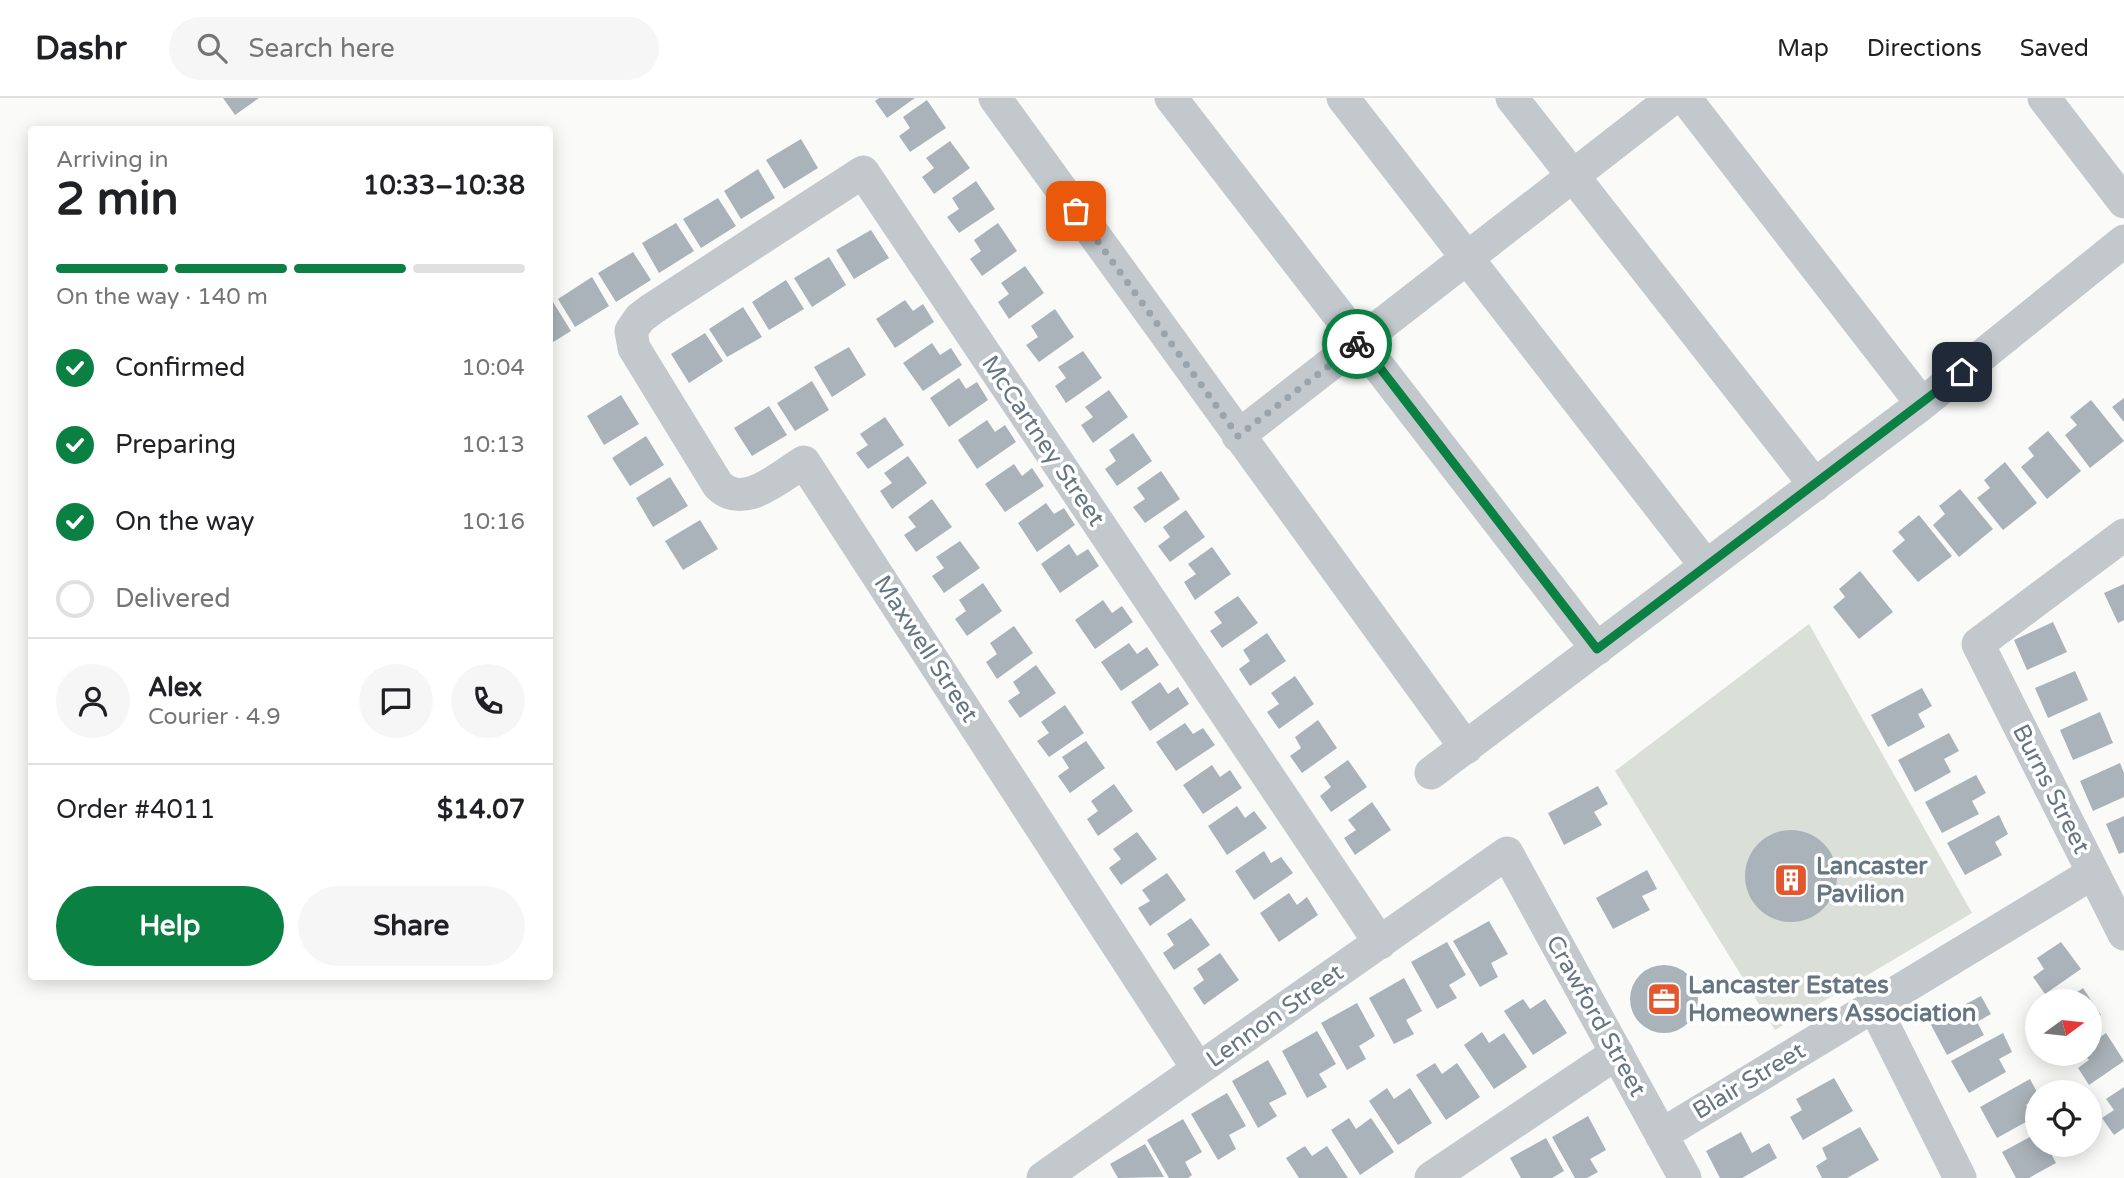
<!DOCTYPE html>
<meta charset="utf-8">
<style>
:root{--surface:#fff;--page:#f6f6f6;--text:#202124;--muted:#757577;--line:#e0e0e0;--accent:#0b8043}
body{margin:0;font-family:"Varela Round",sans-serif;background:var(--page);color:var(--text);height:100vh;display:flex;flex-direction:column;font-size:26px;white-space:nowrap}
*{box-sizing:border-box;margin:0}
p{font-size:23px;color:var(--muted)}
.icon{flex:none;width:38px;height:38px;fill:none;stroke:currentColor;stroke-width:2;stroke-linecap:round;stroke-linejoin:round}
.map{position:relative;flex:1;overflow:hidden}
.panel{position:absolute;left:28px;top:28px;width:525px;height:854px;display:flex;flex-direction:column;background:var(--surface);border-radius:7px;box-shadow:0 4px 18px #0003}
.panel>*{flex:none}
.needle{width:46px;rotate:75deg}
.fabs{position:absolute;left:2025px;top:891px;display:grid;gap:14px}
.fabs a{display:grid;place-items:center;width:77px;height:77px;border-radius:50%;background:var(--surface);box-shadow:0 4px 18px #0003;font-size:35px}
.pin{position:absolute;display:grid;place-items:center;width:60px;height:60px;color:#fff;margin:-30px;border-radius:14px;box-shadow:0 4px 10px #0006}
.courier{position:absolute;display:grid;place-items:center;width:70px;height:70px;margin:-35px;border:5px solid #0b8043;border-radius:50%;background:#fff;color:#222;box-shadow:0 2px 9px #0007}
.summary em{font-style:normal;font-weight:700}
.summary div{display:flex;flex-direction:column-reverse}
.summary{display:flex;align-items:center;justify-content:space-between;height:119px;padding:0 28px}
h1{font-size:46px;font-weight:700;line-height:52px}
.bar{display:grid;grid-template-columns:repeat(4,1fr);gap:10px 7px;align-content:center;height:84px;padding:0 28px}
.bar i{height:9px;border-radius:5px;background:var(--line)}
.bar .active{background:var(--accent)}
.bar p{grid-column:span 4}
.line{display:flex;align-items:center;gap:18px;padding:0 28px;border-top:2px solid var(--line)}
.line div{flex:1}
.round{display:grid;place-items:center;flex:none;width:74px;height:74px;border-radius:37px;background:var(--page)}
ol{padding:0 28px;list-style:none}
li{display:flex;align-items:center;gap:21px;height:77px}
li p{margin-inline-start:auto}
li .icon{padding:7px;border-radius:50%;background:var(--accent);color:#fff;stroke-width:4}
li:last-child{color:var(--muted)}
li i{width:38px;height:38px;border:4px solid var(--line);border-radius:50%}
.button{display:flex;gap:14px;margin-top:auto;padding:14px 28px}
.button a{flex:1;height:80px;border-radius:42px;background:var(--accent);color:#fff;font-size:28px;font-weight:700;line-height:80px;text-align:center}
.button a+a{background:var(--page);color:var(--text)}
header{display:flex;align-items:center;gap:42px;box-sizing:border-box;height:98px;padding:0 35px;background:var(--surface);border-bottom:2px solid var(--line)}
header strong{font-size:33px}
nav{display:flex;gap:38px;margin-inline-start:auto;font-size:24px}
.search{width:490px;height:63px;background:var(--page);display:flex;align-items:center;gap:18px;box-sizing:border-box;padding:0 24px;border-radius:38px;color:var(--muted);font-size:26px}
.map>svg:first-child{display:block}
.green{fill:#dadfd7}
.building{fill:#aab3b9}
.lines{fill:none;stroke-linecap:round;stroke-linejoin:round}
.street{stroke:#c3c8cc;stroke-width:33}
.done{stroke:#99a4ac;stroke-width:7;stroke-dasharray:0 12.6}
.route{stroke:#0b8043;stroke-width:9}
.labels{text-anchor:middle;dominant-baseline:central;stroke-width:7;stroke-linejoin:round;paint-order:stroke}
.street-label{font-size:24px;fill:#657683;stroke:#fff}
.poi-label{font-size:24px;font-weight:bold;fill:#657683;stroke:#fff;text-anchor:start}
</style>
<header>
<strong>Dashr</strong>
<div class="search"><svg class="icon" aria-label="search" viewBox="0 0 24 24"><circle cx="10" cy="10" r="6"/><path d="M15 15l6 6"/></svg>Search here</div>
<nav><a>Map</a><a>Directions</a><a>Saved</a></nav>
</header>
<div class="map">
<svg width="2124" height="1080" viewBox="0 0 2124 1080">
<rect width="100%" height="100%" fill="#fafaf8"/>
<path class="green" d="M1809,526l163,289 -197,117 -160,-259z"/>
<path class="building" d="M223,0h36l-24,17z
M879,0h36l-28,20 -12,-17z
M927,2l19,28 -36,24 -11,-16 11,-8 -7,-11z
M801,41l17,29 -34,21 -18,-29z
M950,43l20,27 -36,26 -12,-17 12,-9 -8,-10z
M758,71l17,29 -34,21 -17,-28z
M976,83l19,28 -36,24 -12,-16 12,-8 -7,-11z
M718,100l18,28 -35,22 -18,-29z
M676,125l18,28 -35,22 -17,-30z
M998,125l19,28 -35,25 -12,-17 11,-8 -7,-11z
M871,132l18,28 -35,21 -18,-29z
M633,154l18,28 -35,22 -18,-29z
M829,159l17,28 -34,22 -18,-29z
M1025,168l19,27 -35,26 -11,-17 11,-8 -8,-11z
M592,179l17,29 -34,21 -17,-28z
M786,182l18,29 -35,21 -17,-28z
M905,202l8,11 10,-7 11,18 -39,26 -19,-29z
M553,204l18,29 -21,13v-39z
M743,209l19,30 -35,20 -18,-28z
M1055,211l19,28 -35,25 -13,-17 12,-8 -7,-11z
M705,235l18,28 -34,22 -18,-29z
M932,245l8,12 11,-7 11,17 -39,26 -20,-28z
M849,249l17,28 -34,22 -18,-30z
M1083,253l19,27 -36,25 -11,-17 11,-8 -8,-11z
M959,280l7,11 11,-7 11,18 -39,27 -19,-29z
M812,283l17,29 -34,21 -18,-28z
M1109,292l19,27 -35,26 -12,-18 12,-8 -8,-10z
M621,297l18,29 -35,21 -17,-29z
M2124,300v24l-12,-15z
M2091,302l33,41 -34,27 -25,-33 12,-10 -7,-8z
M769,308l18,29 -35,21 -18,-28z
M885,319l19,28 -36,24 -12,-16 12,-8 -8,-11z
M987,322l8,12 10,-7 11,17 -39,27 -19,-29z
M2048,333l33,40 -34,28 -26,-32 13,-11 -6,-8z
M1133,335l19,28 -35,25 -12,-17 11,-8 -7,-11z
M646,338l18,29 -34,21 -18,-28z
M908,358l19,27 -35,26 -12,-18 12,-8 -8,-10z
M2005,364l32,41 -34,27 -26,-32 13,-10 -6,-8z
M1014,366l8,12 10,-8 12,18 -39,26 -20,-28z
M1161,373l19,28 -35,24 -12,-16 12,-8 -8,-11z
M670,379l18,29 -35,21 -17,-29z
M1960,391l33,40 -34,28 -26,-32 12,-11 -6,-8z
M932,401l20,28 -36,25 -12,-17 12,-8 -8,-10z
M1046,405l8,11 10,-6 11,17 -38,27 -19,-29z
M1186,412l19,27 -35,25 -12,-16 12,-9 -7,-10z
M1919,417l33,41 -34,26 -26,-31 13,-11 -7,-8z
M700,422l18,29 -35,21 -18,-29z
M960,443l20,27 -36,25 -12,-17 12,-8 -8,-11z
M1069,446l8,12 11,-7 11,17 -39,27 -19,-29z
M1212,449l19,27 -36,26 -11,-18 12,-8 -8,-10z
M1860,473l33,41 -34,27 -26,-32 12,-10 -6,-8z
M983,485l19,28 -35,25 -12,-17 11,-8 -7,-11z
M2124,486v36l-6,3 -14,-30z
M1238,498l20,27 -36,25 -12,-17 12,-8 -8,-11z
M1103,502l9,13 10,-7 11,16 -38,27 -20,-29z
M2053,524l14,30 -40,18 -13,-30z
M1014,528l19,27 -36,26 -11,-17 11,-8 -7,-11z
M1267,535l19,28 -36,25 -11,-17 11,-8 -7,-11z
M1129,545l8,11 10,-7 12,18 -38,26 -20,-29z
M1036,567l20,28 -36,25 -12,-17 12,-8 -7,-11z
M2075,573l13,29 -40,18 -13,-30z
M1295,578l19,28 -35,25 -12,-17 12,-8 -8,-11z
M1160,584l8,12 10,-7 11,17 -39,27 -19,-29z
M1922,590l10,18 -14,8 7,13 -37,20 -17,-32z
M1065,607l19,28 -35,24 -12,-16 12,-8 -8,-11z
M2100,614l13,31 -40,17 -13,-30z
M1318,622l19,28 -35,25 -12,-17 11,-8 -6,-11z
M1185,625l8,11 10,-6 12,17 -39,26 -20,-29z
M1949,635l10,18 -15,8 7,13 -36,20 -17,-32z
M1086,643l19,27 -35,25 -12,-17 11,-8 -7,-11z
M1348,662l19,27 -36,25 -11,-16 11,-9 -7,-10z
M2120,665l4,10v24l-31,14 -13,-30z
M1212,667l8,12 10,-7 12,18 -39,26 -20,-29z
M1976,677l10,18 -14,8 7,13 -37,19 -17,-31z
M1114,686l19,27 -35,25 -11,-17 11,-8 -7,-10z
M1598,688l10,18 -14,8 8,13 -38,20 -16,-32z
M1372,704l19,28 -36,25 -11,-17 12,-8 -8,-10z
M1237,708l8,12 9,-7 13,17 -40,27 -19,-29z
M1999,717l9,19 -13,8 7,13 -37,20 -18,-32z
M2124,718v36l-5,2 -13,-30z
M1745 778a46 46 0 1 1 92 0a46 46 0 1 1-92 0Z
M1137,734l20,27 -36,26 -12,-17 12,-9 -8,-10z
M1264,753l7,12 10,-6 12,16 -39,27 -19,-29z
M1647,772l10,19 -15,7 8,14 -37,19 -17,-31z
M1167,775l19,27 -36,26 -12,-18 12,-7 -8,-11z
M1289,795l8,12 10,-8 11,18 -39,27 -19,-29z
M1191,820l19,27 -36,25 -11,-17 11,-8 -7,-11z
M1489,823l19,33 -17,9 7,14 -18,10 -27,-46z
M1447,844l19,33 -17,10 8,13 -20,11 -26,-47z
M2061,844l20,27 -36,25 -12,-17 11,-8 -7,-11z
M1220,855l19,27 -35,25 -11,-17 11,-8 -7,-11z
M1630 901a34 34 0 1 1 68 0a34 34 0 1 1-68 0Z
M1404,880l18,33 -16,9 8,14 -20,10 -25,-46z
M2083,890l18,27 -11,9v-23h-26z
M1981,898l10,18 -14,8 7,13 -37,20 -17,-32z
M1523,901l7,10 15,-10 22,34 -34,22 -29,-44z
M1357,905l18,33 -16,10 7,13 -19,11 -26,-47z
M1317,933l19,33 -17,10 8,13 -20,11 -25,-47z
M1482,934l7,11 15,-10 23,34 -33,22 -30,-44z
M2003,935l9,19 -13,7 7,13 -37,21 -18,-32z
M2106,935l18,28 -35,24 -11,-17 11,-8 -5,-6h6v-10z
M1268,962l19,34 -18,9 8,13 -19,12 -26,-47z
M1435,965l7,11 15,-11 23,34 -34,23 -30,-45z
M1834,980l19,33 -50,29 -13,-23 12,-7 -6,-11z
M2030,981l7,13v7l-11,6 7,13 -36,20 -17,-31z
M2124,989v41l-10,7 -12,-17 12,-8 -8,-11z
M1387,990l7,11 16,-11 22,35 -34,22 -29,-44z
M1227,995l19,33 -17,9 7,14 -18,11 -27,-46z
M1588,1018l18,34 -16,9 8,13 -11,6h-12l-23,-41z
M1349,1020l7,11 15,-11 23,34 -34,23 -29,-45z
M1183,1021l19,33 -17,10 7,13 -4,3h-19l-22,-38z
M1860,1029l19,33 -32,18h-25l-6,-12 11,-7 -5,-11z
M1741,1034l11,21 17,-10 8,15 -35,20h-22l-14,-27z
M2037,1035v11h22l-10,6 7,13 -27,15h-13l-14,-26z
M1546,1040l18,33 -12,7h-31l-11,-20z
M1145,1046l19,33 -46,1 -8,-14z
M1305,1048l7,10 15,-10 21,32h-49l-13,-20z"/>
<g class="lines">
<path class="street" d="M995,0l471,650
M1171,0l426,551
M1343,0l363,468
M1512,0l303,387
M1685,0l237,306
M2044,0l80,104
M1238,338l435,-338
M2124,437l-146,109 146,290
M1431,675l491,-369 202,-163
M1874,908l86,172
M1198,971l-394,-607c-25,15 -60,49 -86,23l-84,-137 -3,-17 9,-13 12,-9 211,-137 517,771
M1661,1037l432,-262
M1043,1080l464,-325 178,325
M1431,1080l186,-125"/>
</g>
<g class="lines">
<path class="done" d="M1076,113l162,225 119,-92"/>
<path class="route" d="M1357,246l3,-2 237,307 365,-277"/>
</g>
<defs>
<g id="building-square" transform="scale(1.75)"><rect x="-9" y="-9" width="18" height="18" rx="4" fill="#e4572e" stroke="#fff"/><path d="M-4-6H4V6H1V3H-1V6H-4ZM-2.5-4.3h1.7v1.8h-1.7ZM.8-4.3h1.7v1.8H.8ZM-2.5-1h1.7V.8h-1.7ZM.8-1h1.7V.8H.8Z" fill="#fff"/></g>
<g id="office-square" transform="scale(1.75)"><rect x="-9" y="-9" width="18" height="18" rx="4" fill="#e4572e" stroke="#fff"/><path d="M-6-3h4V-5.5h4V-3h4V5H-6ZM-1-4.5V-3h2v-1.5ZM-6 0V1H6V0Z" fill="#fff"/></g>
</defs>
<g fill-rule="evenodd">
<use href="#building-square" x="1791" y="782"/>
<use href="#office-square" x="1664" y="901"/>
</g>
<g class="labels">
<g class="street-label">
<text transform="translate(1043 343) rotate(56)">McCartney Street</text>
<text transform="translate(926 551) rotate(57)">Maxwell Street</text>
<text transform="translate(2051 691) rotate(63)">Burns Street</text>
<text transform="translate(1275 918) rotate(-35)">Lennon Street</text>
<text transform="translate(1596 918) rotate(61)">Crawford Street</text>
<text transform="translate(1749 983) rotate(-31)">Blair Street</text>
</g>
<g class="poi-label">
<text x="1816" y="768">Lancaster<tspan x="1816" dy="28">Pavilion</tspan></text>
<text x="1688" y="887">Lancaster Estates<tspan x="1688" dy="28">Homeowners Association</tspan></text>
</g>
</g>
</svg>
<div class="fabs">
<a><svg class="needle" viewBox="-14 -14 28 28"><path d="M0-13l5 13h-10z" fill="#e53935"/><path d="M0 13l5-13h-10z" fill="#757577"/></svg></a>
<a><svg class="icon" aria-label="locate" viewBox="0 0 24 24"><circle cx="12" cy="12" r="6"/><path d="M12 2v4M12 18v4M2 12h4M18 12h4"/></svg></a>
</div>
<div class="pin" style="left:1076px;top:113px;background:#ea580c"><svg class="icon" aria-label="bag" viewBox="0 0 24 24"><path d="M5 8h14l-1 12H6zM9 8a3 3 0 0 1 6 0"/></svg></div>
<div class="pin" style="left:1962px;top:274px;background:#1f2937"><svg class="icon" aria-label="home" viewBox="0 0 24 24"><path d="M3 11l9-7 9 7M6 9v11h12V9"/></svg></div>
<div class="courier" style="left:1357px;top:246px"><svg class="icon" aria-label="bike" viewBox="0 0 24 24"><circle cx="6" cy="16" r="4"/><circle cx="18" cy="16" r="4"/><path d="M6 16l4-8h5l3 8M10 8l3 8H6M13 5h3"/></svg></div>
<section class="panel">
<div class="summary"><div><h1>2 min</h1><p>Arriving in</p></div><em>10:33–10:38</em></div>
<div class="bar"><i class="active"></i><i class="active"></i><i class="active"></i><i></i><p>On the way · 140 m</p></div>
<ol>
<li><svg class="icon" aria-label="check" viewBox="0 0 24 24"><path d="M5 12l5 5 9-10"/></svg>Confirmed<p>10:04</p></li>
<li><svg class="icon" aria-label="check" viewBox="0 0 24 24"><path d="M5 12l5 5 9-10"/></svg>Preparing<p>10:13</p></li>
<li><svg class="icon" aria-label="check" viewBox="0 0 24 24"><path d="M5 12l5 5 9-10"/></svg>On the way<p>10:16</p></li>
<li><i></i>Delivered</li>
</ol>
<div class="line" style="height:126px"><a class="round"><svg class="icon" aria-label="person" viewBox="0 0 24 24"><circle cx="12" cy="8" r="4"/><path d="M4 21q1-7 8-7t8 7"/></svg></a><div><b>Alex</b><p>Courier · 4.9</p></div><a class="round"><svg class="icon" aria-label="chat" viewBox="0 0 24 24"><path d="M4 5h16v11H9l-5 4z"/></svg></a><a class="round"><svg class="icon" aria-label="phone" viewBox="0 0 24 24"><path d="M5 4h4l2 5-3 2q2 4 5 5l2-3 5 2v4C11 20 4 13 5 4z"/></svg></a></div>
<div class="line" style="height:91px"><div>Order #4011</div><b>$14.07</b></div>
<div class="button"><a>Help</a><a>Share</a></div>
</section>
</div>
